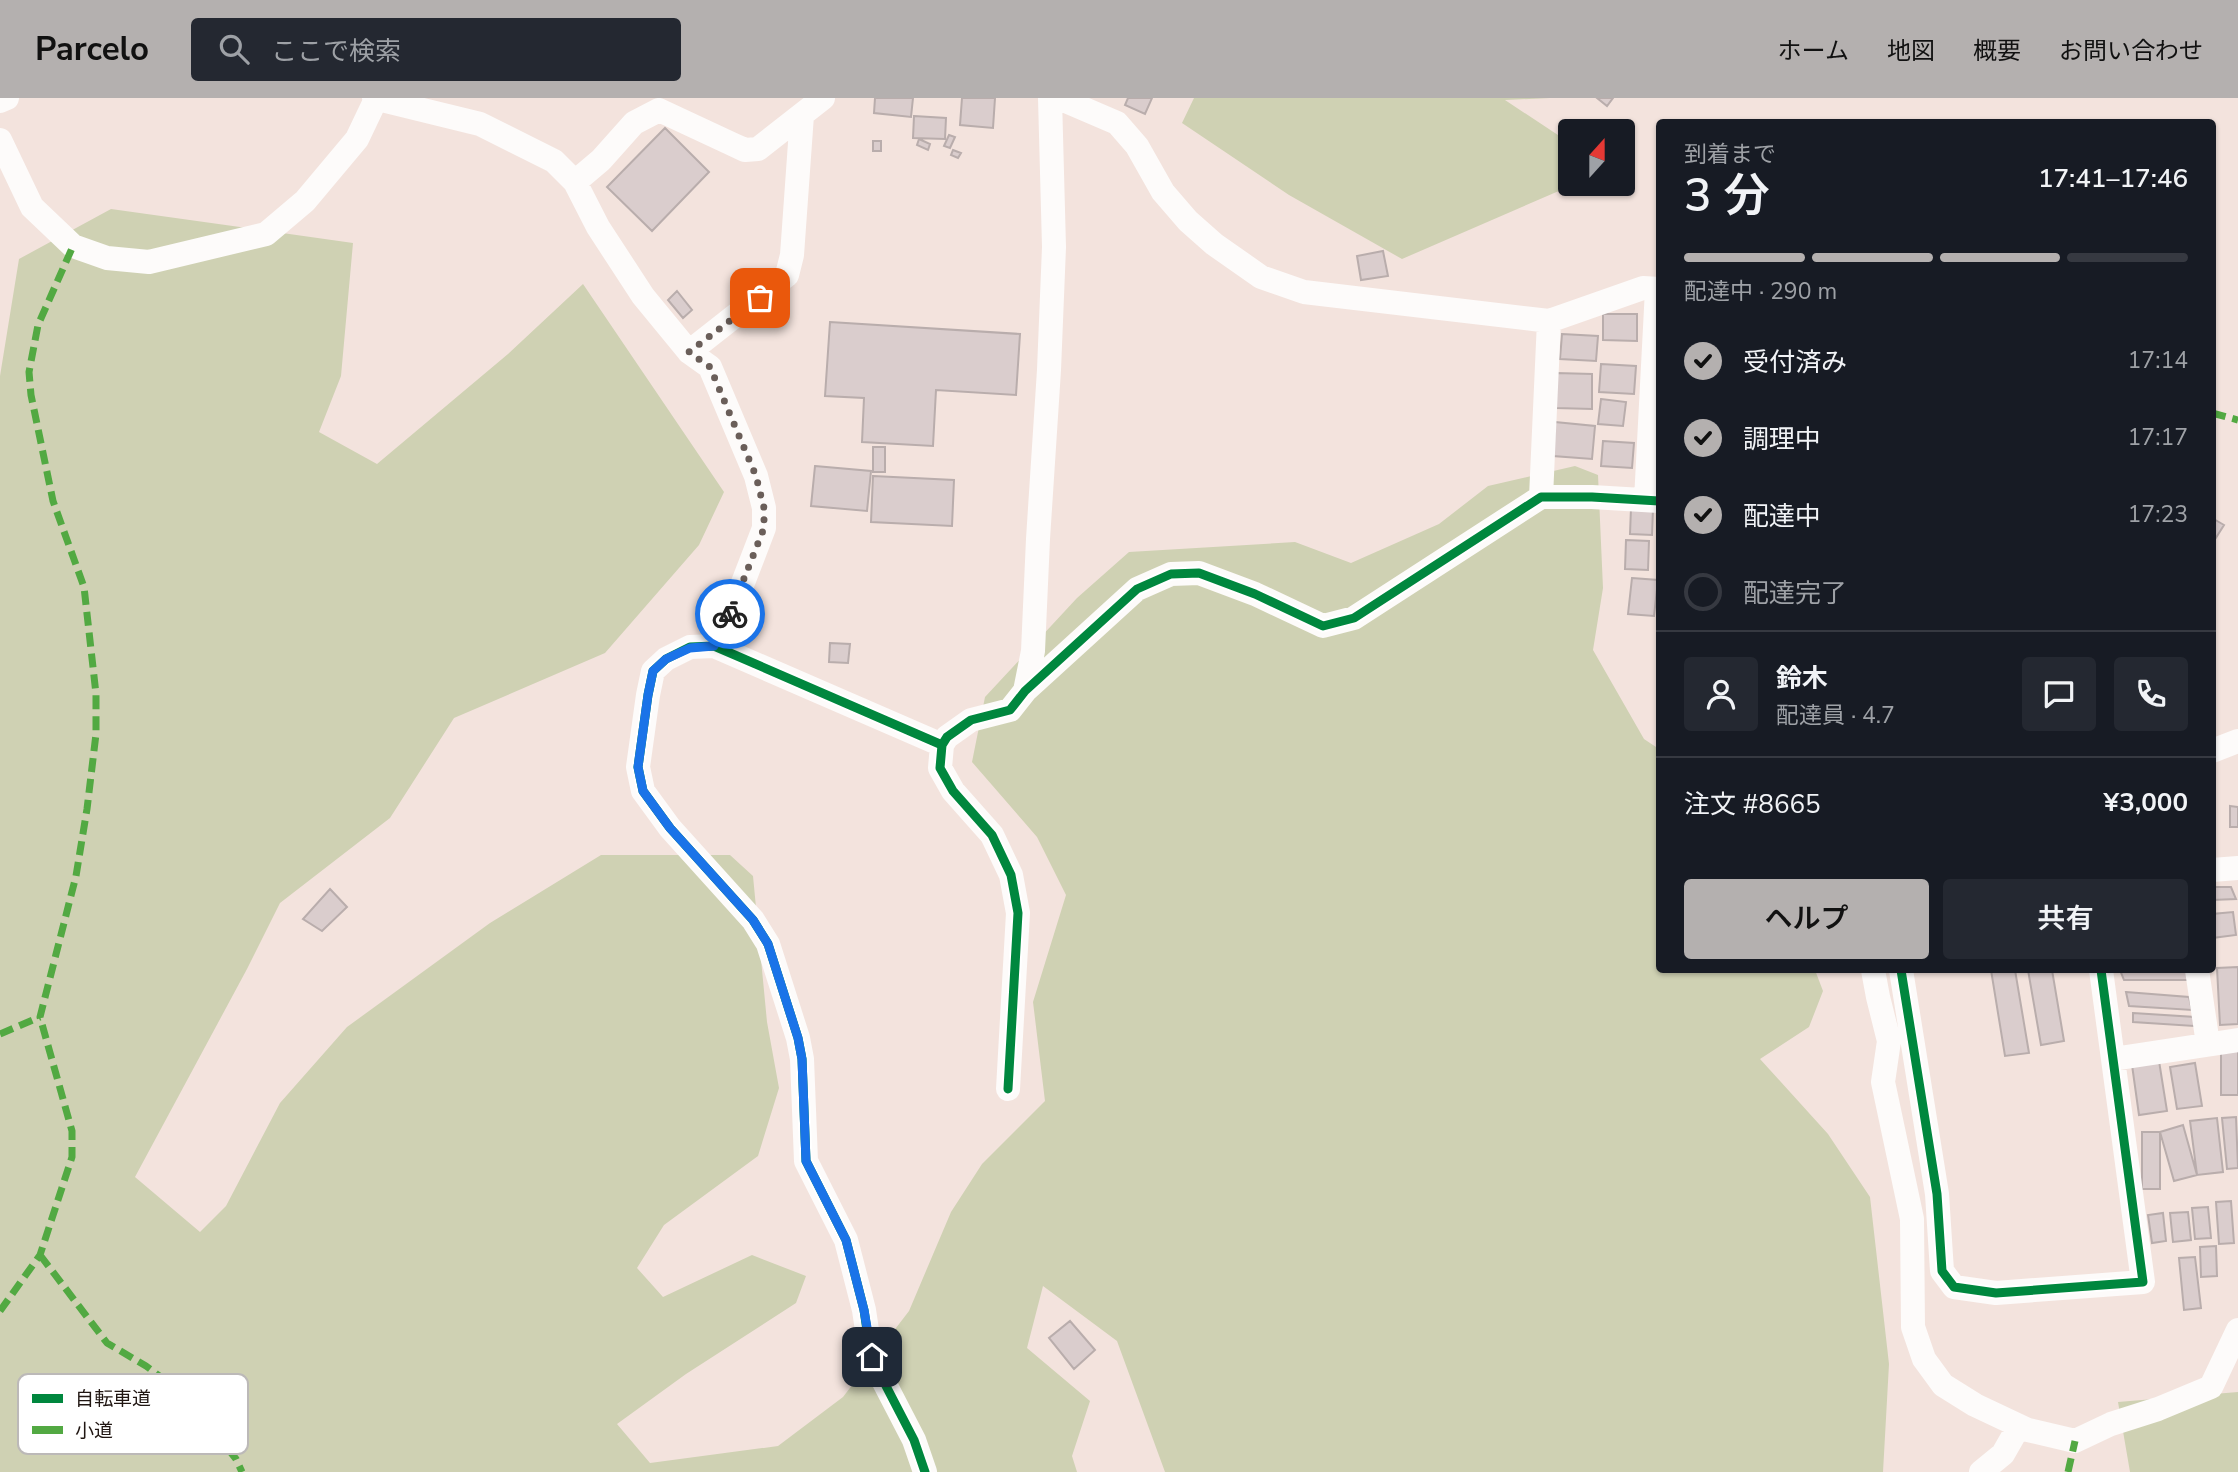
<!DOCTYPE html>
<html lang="ja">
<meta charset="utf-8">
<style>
:root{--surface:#171b24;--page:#242831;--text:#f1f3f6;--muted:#9ea1a6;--line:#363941;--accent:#b4b0af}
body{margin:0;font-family:"Nunito Sans","Noto Sans JP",sans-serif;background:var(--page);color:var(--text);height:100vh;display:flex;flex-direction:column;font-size:26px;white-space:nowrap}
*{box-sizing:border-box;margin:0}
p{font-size:23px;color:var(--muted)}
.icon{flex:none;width:38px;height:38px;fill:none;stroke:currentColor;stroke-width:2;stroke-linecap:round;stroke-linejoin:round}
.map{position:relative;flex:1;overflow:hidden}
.panel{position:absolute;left:1656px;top:21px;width:560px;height:854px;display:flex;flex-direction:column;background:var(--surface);border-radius:7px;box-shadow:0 2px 5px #0004}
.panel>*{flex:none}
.needle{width:46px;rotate:21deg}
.tools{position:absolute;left:1558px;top:21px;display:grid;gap:14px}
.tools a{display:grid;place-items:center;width:77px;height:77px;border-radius:7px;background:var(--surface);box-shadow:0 2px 5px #0004;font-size:35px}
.pin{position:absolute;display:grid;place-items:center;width:60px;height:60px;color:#fff;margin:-30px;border-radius:14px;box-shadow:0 4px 10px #0006}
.courier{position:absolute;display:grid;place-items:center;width:70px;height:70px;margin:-35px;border:5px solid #1a73e8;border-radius:50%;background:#fff;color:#222;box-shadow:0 2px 9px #0007}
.overview em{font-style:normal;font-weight:600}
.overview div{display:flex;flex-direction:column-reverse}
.overview{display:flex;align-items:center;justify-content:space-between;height:119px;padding:0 28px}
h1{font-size:46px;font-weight:600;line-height:52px}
.bar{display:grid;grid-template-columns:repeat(4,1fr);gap:10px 7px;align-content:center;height:84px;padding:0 28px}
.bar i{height:9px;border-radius:5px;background:var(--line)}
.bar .selected{background:var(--accent)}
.bar p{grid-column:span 4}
.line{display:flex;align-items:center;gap:18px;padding:0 28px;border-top:2px solid var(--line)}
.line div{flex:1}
.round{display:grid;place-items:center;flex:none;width:74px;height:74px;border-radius:7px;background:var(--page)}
ol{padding:0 28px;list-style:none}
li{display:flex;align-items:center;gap:21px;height:77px}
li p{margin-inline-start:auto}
li .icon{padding:7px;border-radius:50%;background:var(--accent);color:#111;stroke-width:4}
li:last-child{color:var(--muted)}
li i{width:38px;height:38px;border:4px solid var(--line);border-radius:50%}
.primary-button{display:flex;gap:14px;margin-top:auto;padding:14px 28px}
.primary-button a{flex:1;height:80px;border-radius:7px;background:var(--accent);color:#111;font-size:28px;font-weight:600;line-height:80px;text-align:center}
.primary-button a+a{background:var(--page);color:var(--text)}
header{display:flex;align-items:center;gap:42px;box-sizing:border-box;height:98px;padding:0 35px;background:var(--accent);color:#111}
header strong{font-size:33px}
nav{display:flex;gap:38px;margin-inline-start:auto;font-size:24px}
.search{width:490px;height:63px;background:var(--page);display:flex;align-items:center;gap:18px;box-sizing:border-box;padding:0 24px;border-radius:7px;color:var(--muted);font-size:26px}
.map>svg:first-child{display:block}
.green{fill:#cfd1b3}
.building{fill:#dacdcd;stroke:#b9adac;stroke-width:2}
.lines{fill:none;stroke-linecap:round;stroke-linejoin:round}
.minor{stroke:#fdfbfa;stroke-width:24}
.quiet{stroke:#52a942;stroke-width:7;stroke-dasharray:14 7;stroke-linecap:butt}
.cycleway-casing{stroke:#fff;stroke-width:13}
.cycleway{stroke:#00873e;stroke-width:9}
.done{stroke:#6a5e59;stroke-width:7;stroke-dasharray:0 12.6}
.route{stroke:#1a73e8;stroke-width:9}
.key{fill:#fff;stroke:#bcb9b8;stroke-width:2}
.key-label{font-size:19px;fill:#201612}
</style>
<header>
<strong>Parcelo</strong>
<div class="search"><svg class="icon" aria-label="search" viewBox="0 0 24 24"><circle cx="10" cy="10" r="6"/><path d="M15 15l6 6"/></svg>ここで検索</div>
<nav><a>ホーム</a><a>地図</a><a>概要</a><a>お問い合わせ</a></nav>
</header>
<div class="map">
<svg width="2238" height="1374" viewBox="0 0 2238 1374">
<rect width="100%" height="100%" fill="#f3e3dd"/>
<path class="green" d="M1194,0h356l-45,2 65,43v41h5l-173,75 -113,-64 -107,-72z
M111,111l242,34 -12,133 -22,56 58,32 131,-110 75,-70 141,208 -25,53 -94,108 -151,65 -64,100 -110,85 -33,66 -112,208 65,55 26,-26 54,-103 67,-76 143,-104 111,-68h129l23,21 14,146 12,66 -21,68 -94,69 -27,43 26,29 89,-42 54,21 -10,27 -110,71 -69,50 33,39 128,-17 65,-49 66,-86 42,-99 31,-48 63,-63 -12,-99 33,-107 -29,-58 -65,-75 13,-65 92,-99 52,-46 166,-10 56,21 88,-39 49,-38 87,-20 23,9 5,113 -10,62 51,89 15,10v221h156l8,21 -14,36 -49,32 68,75 42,63 19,167 -6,108h-718l-48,-131 -74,-55 -16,62 63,53 -18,55 5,16h-1077v-1096l19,-117z
M2238,1294v80h-108l-12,-70z"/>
<path class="building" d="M875,0h38l-2,19 -37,-4z
M962,0h33l-2,30 -33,-3z
M1128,0h24l-7,16 -20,-9z
M1597,0h16l-6,8z
M914,18l32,2 -1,21 -32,-1z
M665,30l44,44 -57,59 -45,-44z
M949,37l6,2 -5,11 -6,-2z
M919,41l11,5 -2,6 -11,-5z
M873,43h8v10h-8z
M953,52l8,3 -3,5 -7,-3z
M1383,153l5,25 -27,4 -4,-24z
M677,193l15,19 -9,8 -15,-18z
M1603,216h34v27l-34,-1z
M830,224l190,12 -4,61 -80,-5 -3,56 -71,-4 2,-44 -39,-2z
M1562,236l36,2 -2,25 -36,-2z
M1601,266l35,2 -2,28 -35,-2z
M1556,275l36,1v35l-36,-1z
M1601,301l25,3 -3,24 -25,-2z
M1555,324l40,4 -3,33 -39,-3z
M1603,343l31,2 -2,25 -31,-2z
M873,349h12v25h-12z
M815,368l56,5 -4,40 -56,-5z
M873,378l81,4 -2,46 -81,-4z
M1631,410l22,1 -1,26 -22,-1z
M2212,420l12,7 -12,19z
M1626,442l23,1 -1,29 -23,-1z
M1632,480l26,2 -4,36 -26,-2z
M830,545l20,1 -2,19 -19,-1z
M2230,708l8,1v20h-8z
M2212,789h19l5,12 -24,1z
M330,791l17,18 -25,24 -19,-12z
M2233,814l3,23 -24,3v-24z
M2238,869v57l-18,1 -3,-57z
M1991,872h24l14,83 -24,3z
M2028,872h24l12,71 -23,4z
M2120,872h68v10h-64z
M2126,894l63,5 3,13 -63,-4z
M2133,915l62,4 -1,9 -61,-4z
M2221,952h17v45h-17z
M2159,963l8,50 -28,4 -7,-50z
M2195,965l7,43 -25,3 -7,-42z
M2236,1019l2,51 -11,1 -5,-51z
M2217,1020l6,54 -26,3 -7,-54z
M2183,1027l14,50 -23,6 -14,-49z
M2142,1034h18v57h-18z
M2231,1103l3,42 -15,1 -3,-42z
M2208,1109l3,31 -16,1 -3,-31z
M2188,1114l3,28 -18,2 -3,-29z
M2163,1115l3,28 -14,2 -4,-28z
M2216,1148l1,30 -16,1 -1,-30z
M2195,1159l6,51 -17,2 -5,-52z
M1070,1223l25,29 -21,19 -25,-31z"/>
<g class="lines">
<path class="minor" d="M374,0l106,26 74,37 21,21 23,45 45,69 46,56 21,15 46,109 8,32v20l-30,78 -20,40
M1064,0l4,4 49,21 20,23 26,46 25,29 26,23 47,33 43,15 245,29 94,-33 16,1
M0,3l7,-3
M0,42l32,67 41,39 34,12 42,4 117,-28 39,-33 52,-62 19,-40
M575,84l26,-22 33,-37 25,-13 75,35 11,5 13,-1 65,-51
M689,254l98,-77 5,-20 10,-140
M1541,399l8,-176
M1646,402l11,-211
M1025,593l8,-40 5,-112 11,-169 5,-123 -4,-149
M2212,653l26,-10
M2212,772l26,-2
M1873,872l5,27 11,44 -6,41 29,137 1,108 11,32 19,26 32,20 53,25 47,11 36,-17 47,-15 53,-22 27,-57
M1901,872l36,224 5,77 12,16 42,6 147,-11 -42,-312
M2197,872l11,74
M2113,961l125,-19
M1008,991l10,-176 -7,-38 -19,-40 -39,-44 -13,-23 2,-23 5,-8 24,-17 39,-10 15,-19 112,-102 34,-15 28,-1 56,21 68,32 31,-8 187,-121h51l67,4
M925,1374l-11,-32 -43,-83 -7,-47 -18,-70 -40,-79 -4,-102 -4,-21 -30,-94 -15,-24 -83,-92 -27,-37 -5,-24 10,-72 5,-24 13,-12 24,-12 24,-1 228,99
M1981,1374l22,-18 16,-28"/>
<path class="quiet" d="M2212,315l26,7
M0,936l40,-17
M40,1157l67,88 39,23 39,29 51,64 6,13
M0,1213l40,-56 32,-98v-26l-32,-114 36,-141 11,-67 9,-75v-40l-12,-107 -31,-86 -22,-106 -2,-23 9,-47 35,-79
M2068,1374l7,-31"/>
<g class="cycleway-casing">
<path id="cycleway" d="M1901,872l36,224 5,77 12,16 42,6 147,-11 -42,-312
M1008,991l10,-176 -7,-38 -19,-40 -39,-44 -13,-23 2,-23 5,-8 24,-17 39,-10 15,-19 112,-102 34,-15 28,-1 56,21 68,32 31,-8 187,-121h51l67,4
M925,1374l-11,-32 -43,-83 -7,-47 -18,-70 -40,-79 -4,-102 -4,-21 -30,-94 -15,-24 -83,-92 -27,-37 -5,-24 10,-72 5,-24 13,-12 24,-12 24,-1 228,99"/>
</g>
<use href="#cycleway" class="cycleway"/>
</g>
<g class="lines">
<path class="done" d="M730,516l34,-86v-20l-8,-32 -46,-109 -21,-15 71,-54"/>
<path class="route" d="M730,516l-16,32 -24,2 -24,11 -13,12 -5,24 -10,72 5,24 27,37 83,92 15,24 30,94 4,21 4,102 40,79 18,70 8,47"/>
</g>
<rect x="18" y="1276" width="230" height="80" rx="10" class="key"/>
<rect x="32" y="1296" width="31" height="9" fill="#00873e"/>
<rect x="32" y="1328" width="31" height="8" fill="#52a942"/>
<g class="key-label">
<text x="75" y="1307">自転車道</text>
<text x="75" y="1339">小道</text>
</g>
</svg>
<div class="tools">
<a><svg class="needle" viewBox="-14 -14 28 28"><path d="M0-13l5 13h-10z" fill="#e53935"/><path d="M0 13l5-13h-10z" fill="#9ea1a6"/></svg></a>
</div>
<div class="pin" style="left:760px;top:200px;background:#ea580c"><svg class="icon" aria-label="bag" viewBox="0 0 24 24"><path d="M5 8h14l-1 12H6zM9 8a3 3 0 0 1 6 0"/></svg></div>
<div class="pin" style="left:872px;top:1259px;background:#1f2937"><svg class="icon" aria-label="home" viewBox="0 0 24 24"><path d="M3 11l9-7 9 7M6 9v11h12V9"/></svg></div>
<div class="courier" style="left:730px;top:516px"><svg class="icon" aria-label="bike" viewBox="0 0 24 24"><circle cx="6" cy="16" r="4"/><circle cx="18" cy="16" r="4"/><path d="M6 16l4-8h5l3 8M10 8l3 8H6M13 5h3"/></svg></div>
<section class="panel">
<div class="overview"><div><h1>3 分</h1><p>到着まで</p></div><em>17:41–17:46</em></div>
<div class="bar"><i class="selected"></i><i class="selected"></i><i class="selected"></i><i></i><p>配達中 · 290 m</p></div>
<ol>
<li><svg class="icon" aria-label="check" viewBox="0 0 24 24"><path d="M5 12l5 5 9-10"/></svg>受付済み<p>17:14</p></li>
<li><svg class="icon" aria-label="check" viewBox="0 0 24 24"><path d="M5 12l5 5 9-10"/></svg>調理中<p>17:17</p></li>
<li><svg class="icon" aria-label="check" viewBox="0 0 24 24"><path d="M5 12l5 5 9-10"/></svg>配達中<p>17:23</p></li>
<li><i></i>配達完了</li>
</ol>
<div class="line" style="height:126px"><a class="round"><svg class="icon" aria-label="person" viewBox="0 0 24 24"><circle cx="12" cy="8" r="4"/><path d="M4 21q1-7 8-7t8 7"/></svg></a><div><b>鈴木</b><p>配達員 · 4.7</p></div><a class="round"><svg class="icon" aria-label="chat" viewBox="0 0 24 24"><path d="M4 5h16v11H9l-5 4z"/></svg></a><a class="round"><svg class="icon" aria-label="phone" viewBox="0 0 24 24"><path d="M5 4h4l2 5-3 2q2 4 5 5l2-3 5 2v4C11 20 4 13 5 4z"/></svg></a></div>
<div class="line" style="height:91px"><div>注文 #8665</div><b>¥3,000</b></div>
<div class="primary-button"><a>ヘルプ</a><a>共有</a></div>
</section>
</div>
